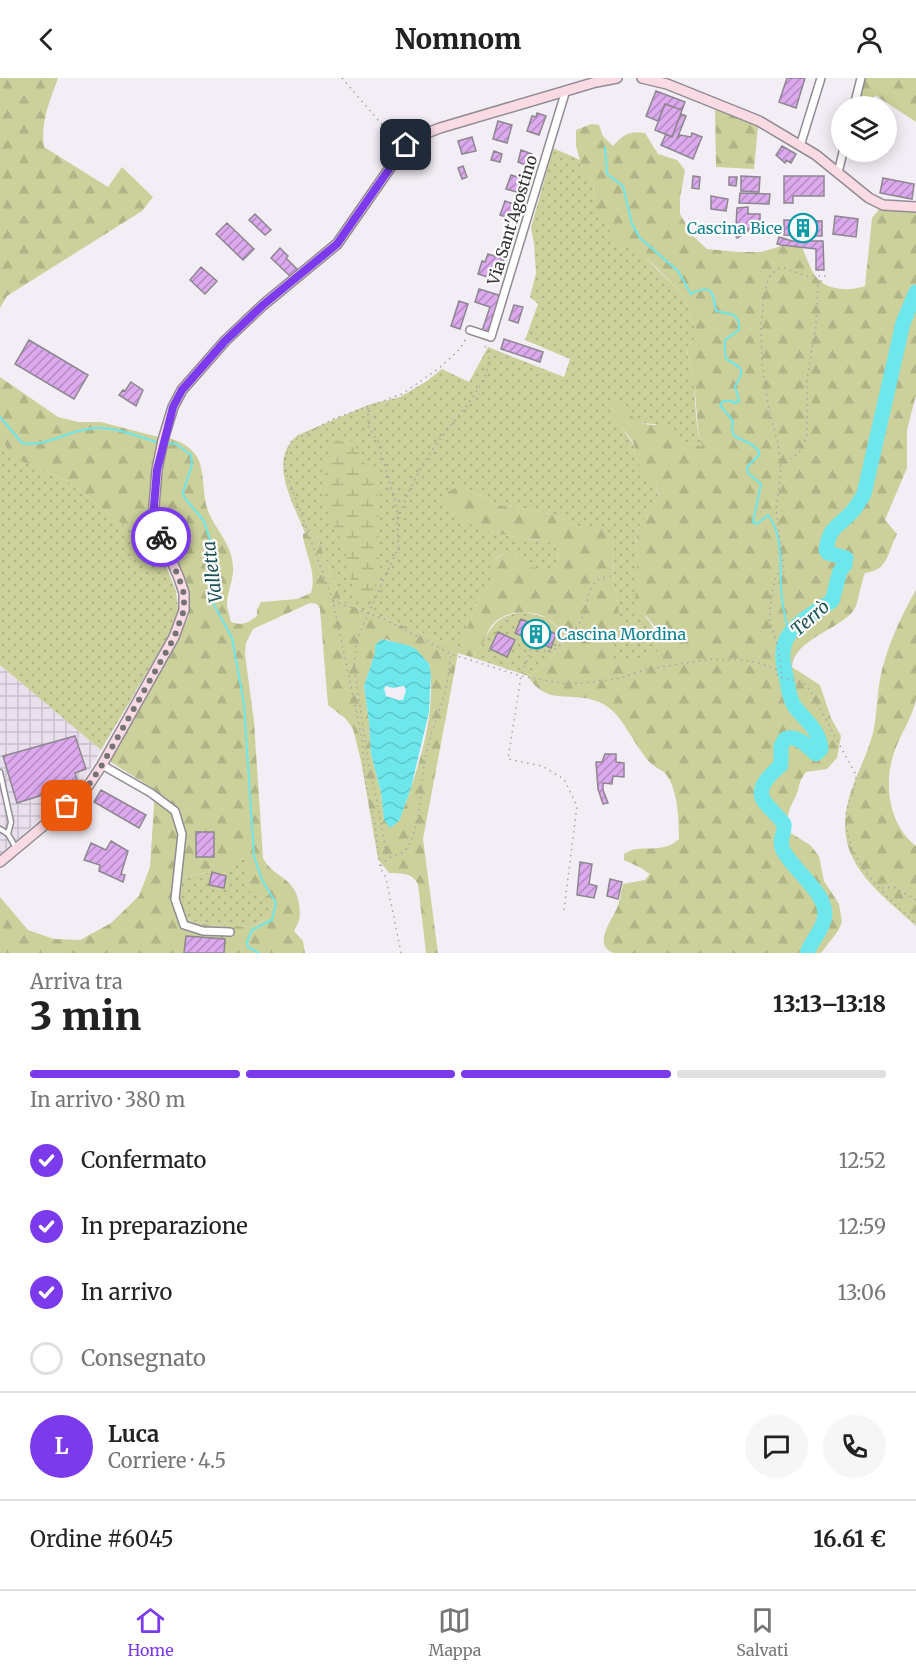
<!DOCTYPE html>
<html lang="it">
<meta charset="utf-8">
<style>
:root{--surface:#fff;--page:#f6f6f6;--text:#222;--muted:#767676;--line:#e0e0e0;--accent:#7c3aed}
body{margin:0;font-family:Merriweather,serif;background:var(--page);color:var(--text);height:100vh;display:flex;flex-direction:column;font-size:22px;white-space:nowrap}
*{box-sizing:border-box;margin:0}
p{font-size:20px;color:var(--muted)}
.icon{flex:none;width:33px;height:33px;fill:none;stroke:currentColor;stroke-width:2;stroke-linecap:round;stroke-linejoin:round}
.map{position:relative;height:875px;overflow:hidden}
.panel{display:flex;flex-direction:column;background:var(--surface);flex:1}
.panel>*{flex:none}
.controls{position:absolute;left:831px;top:18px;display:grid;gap:12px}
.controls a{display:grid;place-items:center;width:66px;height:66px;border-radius:50%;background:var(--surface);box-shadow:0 3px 15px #0003;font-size:30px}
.pin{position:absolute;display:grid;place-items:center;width:51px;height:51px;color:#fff;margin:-26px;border-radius:12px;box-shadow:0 3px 9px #0006}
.courier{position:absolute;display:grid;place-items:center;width:60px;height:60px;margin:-30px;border:4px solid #7c3aed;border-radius:50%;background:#fff;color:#222;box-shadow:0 2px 8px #0007}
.head em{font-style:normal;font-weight:800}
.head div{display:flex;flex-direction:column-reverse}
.head{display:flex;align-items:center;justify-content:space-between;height:102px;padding:0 30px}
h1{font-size:39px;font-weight:800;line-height:45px}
.bar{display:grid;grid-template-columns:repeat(4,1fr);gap:9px 6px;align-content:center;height:72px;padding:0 30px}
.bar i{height:8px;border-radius:4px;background:var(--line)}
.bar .active{background:var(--accent)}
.bar p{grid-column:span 4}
.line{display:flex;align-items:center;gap:15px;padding:0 30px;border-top:2px solid var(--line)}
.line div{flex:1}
.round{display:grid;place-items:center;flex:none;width:63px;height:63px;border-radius:32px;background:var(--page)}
ol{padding:0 30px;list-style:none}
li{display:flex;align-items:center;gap:18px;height:66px}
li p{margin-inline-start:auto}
li .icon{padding:6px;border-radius:50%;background:var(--accent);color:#fff;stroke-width:4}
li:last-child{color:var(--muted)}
li i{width:33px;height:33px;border:3px solid var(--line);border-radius:50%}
header{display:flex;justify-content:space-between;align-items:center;height:78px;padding:0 30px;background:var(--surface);font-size:27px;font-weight:800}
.dock{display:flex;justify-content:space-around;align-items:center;height:84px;border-top:2px solid var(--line);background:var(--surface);font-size:16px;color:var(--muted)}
.dock a{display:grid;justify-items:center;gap:3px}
.dock .active{color:var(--accent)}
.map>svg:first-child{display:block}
.industrial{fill:url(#industrial-grid)}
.grass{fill:url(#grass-dots)}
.forest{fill:url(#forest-firs);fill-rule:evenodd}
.wetland{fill:url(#wetland-marsh)}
.water{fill:url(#water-waves);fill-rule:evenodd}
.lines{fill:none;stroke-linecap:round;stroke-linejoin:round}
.stream{stroke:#6de7eb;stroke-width:2}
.river{stroke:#6de7eb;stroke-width:15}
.building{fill:url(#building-hatch);stroke:#8c878e;stroke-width:1.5}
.lane-casing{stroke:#918c93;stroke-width:7}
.street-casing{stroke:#918c93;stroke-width:10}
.secondary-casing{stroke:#918c93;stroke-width:12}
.path{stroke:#a7a3a8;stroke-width:1.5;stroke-dasharray:1.5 4.5;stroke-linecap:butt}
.lane{stroke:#fff;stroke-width:4}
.street{stroke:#fff;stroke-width:7}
.secondary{stroke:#fbdbe3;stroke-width:9}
.done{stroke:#767377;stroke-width:6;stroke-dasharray:0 10.8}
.route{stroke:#7c3aed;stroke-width:8}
.labels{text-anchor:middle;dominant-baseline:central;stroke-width:4.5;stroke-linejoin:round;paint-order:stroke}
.street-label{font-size:16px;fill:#333133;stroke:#fefdfe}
.culture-label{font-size:16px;fill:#0d838f;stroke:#fefdfe;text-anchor:end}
.water-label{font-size:18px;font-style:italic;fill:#1b5153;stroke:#fefdfe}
</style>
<header><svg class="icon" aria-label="back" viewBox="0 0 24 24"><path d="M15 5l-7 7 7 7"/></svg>Nomnom<svg class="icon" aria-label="person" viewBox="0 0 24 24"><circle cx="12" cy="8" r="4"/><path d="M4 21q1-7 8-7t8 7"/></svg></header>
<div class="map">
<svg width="916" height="875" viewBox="0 0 916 875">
<defs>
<pattern id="industrial-grid" width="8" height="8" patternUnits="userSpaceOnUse" patternTransform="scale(1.5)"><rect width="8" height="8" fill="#e9dfed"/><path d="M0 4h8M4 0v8" fill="none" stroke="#c8c0cc"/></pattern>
<pattern id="grass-dots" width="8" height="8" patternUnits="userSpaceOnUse" patternTransform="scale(1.5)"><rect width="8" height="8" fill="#ccd19b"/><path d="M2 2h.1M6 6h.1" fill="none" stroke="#b0b486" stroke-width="1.8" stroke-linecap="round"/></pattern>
<pattern id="forest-firs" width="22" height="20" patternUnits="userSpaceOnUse" patternTransform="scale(1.5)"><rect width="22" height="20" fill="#ccd19b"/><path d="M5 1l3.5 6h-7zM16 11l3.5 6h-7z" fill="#b0b486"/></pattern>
<pattern id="wetland-marsh" width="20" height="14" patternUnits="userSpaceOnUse" patternTransform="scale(1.5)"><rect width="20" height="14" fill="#ccd19b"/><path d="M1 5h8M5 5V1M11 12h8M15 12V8" fill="none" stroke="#b0b486"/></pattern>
<pattern id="water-waves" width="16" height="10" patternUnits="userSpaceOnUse" patternTransform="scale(1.5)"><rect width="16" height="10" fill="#6de7eb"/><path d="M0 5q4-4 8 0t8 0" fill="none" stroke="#5fc7ca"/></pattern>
<pattern id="building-hatch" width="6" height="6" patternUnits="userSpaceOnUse" patternTransform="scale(1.5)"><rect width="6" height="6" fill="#dca9ee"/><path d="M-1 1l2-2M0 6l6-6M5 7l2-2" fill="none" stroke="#b38ac1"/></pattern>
</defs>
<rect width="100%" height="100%" fill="#f3eef5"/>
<path class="industrial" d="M0,587l101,85 -20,35 -81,69z"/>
<path class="grass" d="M553,70l27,12 2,8 11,14 1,16 51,59 39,39 10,30v13l-7,10c1,13 5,24 7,37 2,20 1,41 8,60l-17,-3 -30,-19 -17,-1 -8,-8 -19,-7 5,12 18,25 2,13 20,26 3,12 -7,14 -14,18 -2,16 2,16v51c17,11 17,22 20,41 -11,10 -32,9 -46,7l6,-56 -5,-19 1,-45 -15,-11h-17l-28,-13 -37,-8 -16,-1 -35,-18 24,44 36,7 19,1 13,7 -1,19 -9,6 -25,-7 -9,-11h-13l-7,6v13l-3,11 -11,11 -22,58 -5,-8 -111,-43 -26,-68 -6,-3 -5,2c-11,-29 -39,-74 -7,-98l70,-30 32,-8 27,-16 15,-12 27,13 19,-35 76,30 6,-18 -45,-19 13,-36 -8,-7 6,-24 -2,-29 -3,-16z
M0,361l16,19 51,23 63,49 11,-4 11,4 24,61 2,18 -10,28 -67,113 -101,-85z
M526,534l21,6 13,12c-5,30 -7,31 -32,46l-57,-19c7,-4 8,-8 11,-14 12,-22 20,-29 44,-31z
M245,780l15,34 9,3 4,11c-4,10 -8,15 -19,19 -11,5 -66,1 -72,-11 -4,-10 -1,-26 0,-37l30,-5 14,3c4,-10 7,-16 19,-17z"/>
<path class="forest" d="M0,0h58c-8,23 -18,44 -14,69l64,40 14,-20 31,30 -11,14 -135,85 -7,12z
M864,0h52v44l-41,-27 -5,11h-16z
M715,31l43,17 -4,43 -38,-2z
M591,46l8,1 4,11 10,10c10,-11 16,-16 32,-13l13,21 19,6 8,10 -5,28v16l13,22 14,13 31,3h23l20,-6 21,1c4,9 9,25 16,32 11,12 33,12 47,7l7,-68 9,-11 35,4v184l-9,35v38l-22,52 12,14c-10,19 -8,36 -32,39 -4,9 -7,32 -11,37 -15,20 -60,29 -62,57l28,18 11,33 10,18 -4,22 -10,11 -21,3c-5,6 -6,10 -8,18 -6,18 -13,19 -9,42l21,13 9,11 5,25 15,23 3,18 -4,9 -17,22h-207c-22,-8 -3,-31 3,-45 3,-8 4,-16 6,-24l22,-4 5,-6 -9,-6 -17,-8v-6c17,-12 37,2 55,-15 0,-19 -1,-51 -14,-66 -3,-3 -9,-5 -12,-8 -6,-4 -10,-11 -14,-17 -11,-15 -18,-33 -34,-43 -28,-17 -58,4 -77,-29 25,-15 27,-16 32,-46 -4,-4 -9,-10 -15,-13 -15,-7 -37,-7 -50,5 -11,10 -11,28 -24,35l-13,-4 -35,186 15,114h-12l-8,-69c-6,-12 -17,-10 -29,-11l-11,-14 -17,-98 -8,-32 -7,-10 -18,-14 -8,-96 -3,-5 -7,-1 -57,26 -7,14 -1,11 9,68 9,136c10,20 32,18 36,46 2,10 1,18 -5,27l9,10 2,12h-305v-56l28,33 26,9 26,1 31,-17 28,-27 11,-29 5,-77 -46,-29 65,-113 15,-32 -1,-28 -29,-66 -1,-19 2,-30 7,-36c11,4 20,7 28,17 10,12 7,37 12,54 7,21 25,34 26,59 1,13 -6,25 -6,37 0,6 3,12 4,18 11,4 17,1 26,-6v-6l4,-8 36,-3 14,-6c6,-20 -5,-37 -8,-56v-3l7,-3 6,3 26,68 111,43 5,7 22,-57 11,-11 3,-11v-13l8,-6h12l9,11 24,6 10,-5 1,-18 -13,-8 -19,-1 -36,-7 -18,-7 -19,-11 -7,-13v-8l11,-6 9,1 35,18 16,1 37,8 28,13h17l10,4 5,7 -1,45 5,19 1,18 -7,37c14,3 35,4 45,-6l-2,-25 -7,-9 -10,-7 -3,-8 3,-43 -2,-15 2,-17 14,-18 7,-15 -3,-11c-9,-6 -16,-14 -20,-26 -1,-4 -1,-9 -2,-14 -6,-13 -25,-24 -22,-40h13c11,26 23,19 47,22l13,17 17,3c-7,-20 -4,-43 -9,-63 -2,-12 -5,-22 -6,-34l7,-10v-13l-10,-30 -28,-29 -11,-10 -26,-14 -9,-11 -10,-17 -6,-17 -1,-16 -11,-14 -6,-22v-16zM386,561l15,6 28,19c9,50 -13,111 -30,157l-15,-1 -3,-28 -10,-38 -2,-32 -5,-36 11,-33v-5zM245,780l2,33 13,1 8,3 5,11c-4,10 -8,15 -18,19 -12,5 -67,1 -73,-11 -4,-10 -1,-26 0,-37l30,-5 14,4c4,-11 7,-17 19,-18z
M0,299l58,40 20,5h23l57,15c-5,30 -14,63 -6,93l-11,-4 -11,4 -63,-49 -52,-23 -15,-19z
M916,512c0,35 0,72 0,107 -1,17 -17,39 -22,56 -11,31 -5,72 22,93v80c-25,-23 -61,-49 -69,-84 -9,-42 16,-71 26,-109 4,-18 4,-37 7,-54 6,-31 21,-63 36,-89z"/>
<path class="wetland" d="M343,361l10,2 12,23 9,4 3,11c0,28 8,104 -9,123 -19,-6 -19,-37 -23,-53 -5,-13 -14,-25 -18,-38 -4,-13 -4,-60 7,-69 3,-2 6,-2 9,-3z"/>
<path class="water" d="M382,561l28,7 7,4 12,14 2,11 -2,37 -18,76 -12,33 -9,7 -6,-8 -3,-28 -10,-38 -2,-32 -5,-36 11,-33v-8zM386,608l7,2 11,-2 2,4 -3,10h-5l-12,-4 -2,-8z"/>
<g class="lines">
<path class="stream" d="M605,69l2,27 16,12 9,38 8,14 38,33 13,23c21,-11 22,-2 25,17l18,4 5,7v8c-16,12 -16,5 -13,29 16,9 20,10 9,27l4,15 -4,2 -4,-2h-8l-3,4 13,16 -1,9 2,6 17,8 8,7v4l-12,12 1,6 13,11 -8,38 4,2 11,-9c18,24 10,55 14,83 1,12 5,25 7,37
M0,339l22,26c24,5 48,-14 73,-15 22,-1 44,9 65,15
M165,365l11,1 15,11 1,10 -9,27 1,5 20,24 7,22 4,23 -2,37 19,35 12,66 10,152 8,24 14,23 -4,17 -20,10 -5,12 1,5 11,6"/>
<path class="river" d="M807,875c4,-11 15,-23 17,-33 7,-25 -31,-49 -41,-70 -5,-10 2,-16 1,-26 -5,-7 -11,-12 -17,-19 -15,-15 3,-30 14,-40v-19l4,-7c12,-5 22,7 31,15l5,-5c-1,-18 -15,-28 -26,-42 -6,-8 -6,-17 -8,-26 -2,-10 -5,-18 -4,-28 0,-25 31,-40 49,-52l8,-30 5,-6 1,-7 -18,-5 -2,-3c4,-23 9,-21 24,-36 5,-5 10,-13 14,-20l39,-171 13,-31"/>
</g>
<path class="building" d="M787,0h18l-9,30 -17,-6z
M656,13l29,11 -3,8 -17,-6 -7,17 -12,-5z
M665,26l17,6 -10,27 -17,-7z
M537,35l9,3 -7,19 -12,-4 5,-15 4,1z
M681,36l5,2 -9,23 3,-4 11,2 1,-4 10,4 -9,22 -32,-14 5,-11 6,3z
M498,43l14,4 -5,18 -14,-4z
M472,59l4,14 -14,3 -4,-13z
M782,68l14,8 -5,9 -5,-3 -1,3 -9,-8z
M521,72l11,4 -4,12 -10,-4z
M494,73l8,3 -2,8 -9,-2z
M463,88l4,11 -5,2 -4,-11z
M511,97l13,4 -4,14 -14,-4z
M693,98l7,1 -1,12 -7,-1z
M741,98l19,1 -1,15 -18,-1z
M784,98h40v20h-31v7h-9z
M729,99h8l-1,9 -7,-1z
M883,100l31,6 -2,15 -32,-6z
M740,115l30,1 -1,10 -30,-1z
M711,118l17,3 -2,12 -15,-2z
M505,123l11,4 -5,14 -11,-4z
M748,129v7h12v15h-12v3l-11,6 -7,-12h6l1,-18z
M255,136l16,16 -6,5 -16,-15z
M835,138l23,3 -2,18 -23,-3z
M784,142l38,1v15l-38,-1z
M227,145l27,26 -11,11 -27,-26z
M779,159l13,4h31l1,29h-8v-21l-35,-4 -4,-1z
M280,170l8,8 -2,2 13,13 -7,7 -21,-20z
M488,176l16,5 -3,11 -7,-2 -3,10 -13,-4 4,-13 3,1z
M201,189l16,14 -12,13 -15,-14z
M479,211l23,7 -12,38 -8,-3 8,-24 -15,-5z
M459,223l9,3 -8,25 -9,-3z
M514,227l9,2 -5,16 -9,-3z
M504,261l39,13 -3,10 -39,-13z
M29,262l59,35 -14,24 -59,-35z
M131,304l12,8 -7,16 -17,-11 4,-5 2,1z
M521,541l35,15 -5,14 -36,-15z
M498,554l17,8 -8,17 -17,-8z
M75,658l11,33 -11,4 2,7 -11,2 2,5 -51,16 -14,-47z
M605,676h11v8l8,1v14l-11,-1 -1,8 -9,-1v7l5,13 -5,1 -5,-15 -2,-27h6z
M101,712l45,25 -7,13 -45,-26z
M196,754h18v25h-18z
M111,763l17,10 -7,23 4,1 -2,7 -24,-11 1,-6 -16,-5 7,-17 15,7z
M580,784l12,2 -3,20 8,2 -3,12 -17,-3z
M212,794l14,4 -2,12 -15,-3z
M610,801l12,3 -4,17 -11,-3z
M186,858l39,3 -1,14h-40z"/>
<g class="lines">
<g class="lane-casing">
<path id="lane" d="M0,694l11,50 -3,12 8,14
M0,751l8,5"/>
</g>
<g class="street-casing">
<path id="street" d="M854,28l7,-28
M800,68l21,-68
M838,95l5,-21
M470,252l21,7 75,-247
M102,687l49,28 24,18 7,23 -7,65 9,26 19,6 27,1"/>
</g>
<g class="secondary-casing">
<path id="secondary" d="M642,0l25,6 92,37 57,34 53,43 14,7 33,2
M0,784l84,-70 18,-27 72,-128 10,-27v-17l-5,-15 -24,-56 -1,-16 3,-36 6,-30 10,-33 9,-17 43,-49 38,-36 74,-61 69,-99 21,-12 13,-5 156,-46 21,-4"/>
</g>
<path class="path" d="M342,0l54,63
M368,330v18l10,16 19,66 1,40 -41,91 -3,27 14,94 11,51 8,47
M780,388l19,-13 8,-17v-56l9,-54 2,-41 7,-9h-20l-20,-8 -8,1 -8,8 -5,19 -3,31 1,36 7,47 9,34 3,29 -5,36 8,63 -7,2 -4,13 -4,31 9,29 4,31
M398,441c8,-23 19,-46 33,-67 14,-23 60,-67 58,-95 -1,-4 -3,-9 -5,-13
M333,523l49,17 69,36 70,22 45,8 18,-1 37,-5 22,-8 68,-11 30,1 15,2 20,7 2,8 24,5 8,8 46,85c0,16 -11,30 -10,46 1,42 42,77 70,103
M381,788c10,-14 21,-8 28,-21 13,-26 11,-58 16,-86 4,-23 14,-45 20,-67 3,-12 4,-25 6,-37
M882,810l12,-1 22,13
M564,832l13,-104 -13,-27 -22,-13 -34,-7 13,-83 11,-30 17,7c16,-10 30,-24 36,-42 2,-9 3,-20 9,-27 5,-7 14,-7 21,-9
M401,875l-15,-75 -6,-11 -5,-42 -10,-45 -3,-41 -29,-138 -46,-126 -3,-13 7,-20 42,-23 69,-25 36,-25 22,-20 7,-12"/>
<use href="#lane" class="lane"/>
<use href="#street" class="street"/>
<use href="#secondary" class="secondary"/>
</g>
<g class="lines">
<path class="done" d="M67,728l17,-14 18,-27 72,-127 10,-28v-16l-5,-16 -18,-41"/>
<path class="route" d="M161,459l-6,-15 -1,-16 3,-36 16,-63 9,-17 43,-49 38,-36 74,-61 69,-99"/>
</g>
<defs>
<g id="building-ring" transform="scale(1.5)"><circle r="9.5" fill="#fefdfe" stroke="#0f9aa8" stroke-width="1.5"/><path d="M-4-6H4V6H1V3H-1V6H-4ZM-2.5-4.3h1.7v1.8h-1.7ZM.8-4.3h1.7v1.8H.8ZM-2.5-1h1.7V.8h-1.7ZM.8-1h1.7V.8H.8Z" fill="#0f9aa8"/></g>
</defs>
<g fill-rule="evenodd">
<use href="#building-ring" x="803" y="150"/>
<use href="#building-ring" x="536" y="556"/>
</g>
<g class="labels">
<g class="street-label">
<text transform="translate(512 142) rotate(-73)">Via Sant'Agostino</text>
</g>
<g class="culture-label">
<text x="782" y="150">Cascina Bice</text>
<text x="557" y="556" text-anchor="start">Cascina Mordina</text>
</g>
<g class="water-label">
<text transform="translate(212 494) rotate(-97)">Valletta</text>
<text transform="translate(810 540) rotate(-41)">Terrò</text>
</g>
</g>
</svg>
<div class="controls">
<a><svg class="icon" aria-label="layers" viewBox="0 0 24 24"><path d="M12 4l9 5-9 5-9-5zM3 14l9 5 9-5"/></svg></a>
</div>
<div class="pin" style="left:67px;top:728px;background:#ea580c"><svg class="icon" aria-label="bag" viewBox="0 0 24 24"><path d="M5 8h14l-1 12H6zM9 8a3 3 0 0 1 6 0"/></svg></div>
<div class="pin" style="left:406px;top:67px;background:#1f2937"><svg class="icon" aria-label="home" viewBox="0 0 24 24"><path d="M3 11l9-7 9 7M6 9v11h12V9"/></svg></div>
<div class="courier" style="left:161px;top:459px"><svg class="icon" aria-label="bike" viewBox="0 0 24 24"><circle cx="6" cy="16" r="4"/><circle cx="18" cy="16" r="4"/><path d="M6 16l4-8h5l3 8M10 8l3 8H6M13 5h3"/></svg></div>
</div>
<section class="panel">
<div class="head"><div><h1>3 min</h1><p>Arriva tra</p></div><em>13:13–13:18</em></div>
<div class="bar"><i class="active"></i><i class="active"></i><i class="active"></i><i></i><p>In arrivo · 380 m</p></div>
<ol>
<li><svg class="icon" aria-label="check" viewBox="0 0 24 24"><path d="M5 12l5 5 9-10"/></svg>Confermato<p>12:52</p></li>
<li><svg class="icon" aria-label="check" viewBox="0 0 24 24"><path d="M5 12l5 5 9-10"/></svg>In preparazione<p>12:59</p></li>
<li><svg class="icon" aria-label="check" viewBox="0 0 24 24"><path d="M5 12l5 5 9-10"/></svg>In arrivo<p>13:06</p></li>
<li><i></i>Consegnato</li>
</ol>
<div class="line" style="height:108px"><b class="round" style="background:var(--accent);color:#fff">L</b><div><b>Luca</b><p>Corriere · 4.5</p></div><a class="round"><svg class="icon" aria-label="chat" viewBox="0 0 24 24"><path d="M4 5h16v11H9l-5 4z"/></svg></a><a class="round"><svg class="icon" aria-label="phone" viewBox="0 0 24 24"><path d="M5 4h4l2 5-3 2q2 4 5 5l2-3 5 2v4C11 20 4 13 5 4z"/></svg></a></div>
<div class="line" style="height:78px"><div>Ordine #6045</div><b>16.61 €</b></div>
</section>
<nav class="dock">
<a class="active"><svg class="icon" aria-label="home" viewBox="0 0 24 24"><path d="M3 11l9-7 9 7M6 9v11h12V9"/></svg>Home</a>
<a><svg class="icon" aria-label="map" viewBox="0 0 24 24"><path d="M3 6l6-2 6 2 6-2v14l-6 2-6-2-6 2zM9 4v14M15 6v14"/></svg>Mappa</a>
<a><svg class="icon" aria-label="saved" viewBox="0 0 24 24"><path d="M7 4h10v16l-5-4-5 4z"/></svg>Salvati</a>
</nav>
